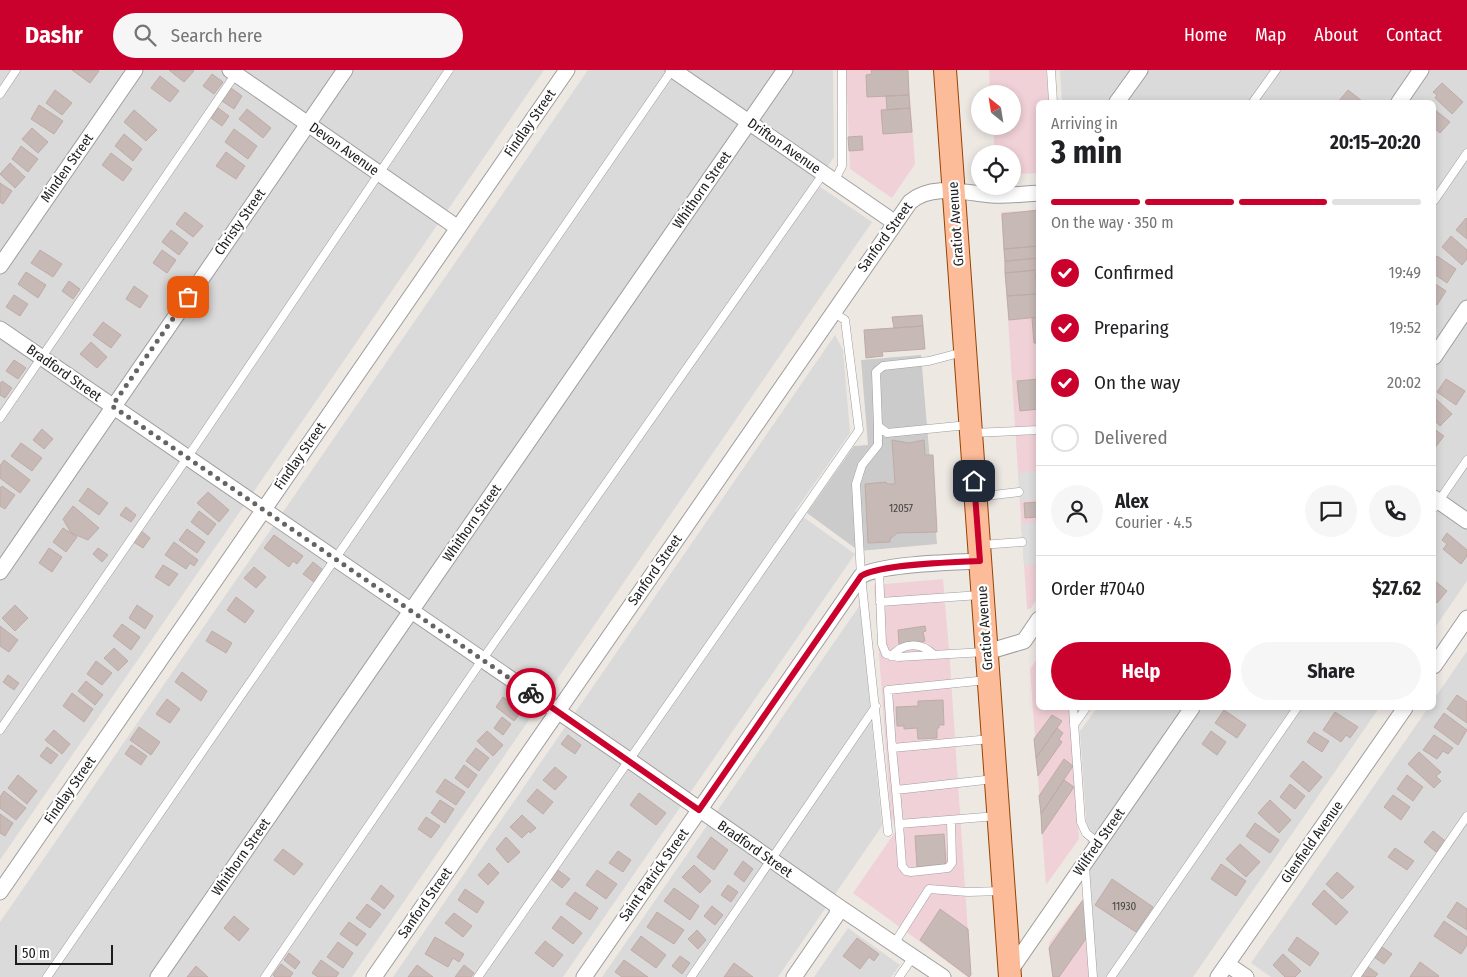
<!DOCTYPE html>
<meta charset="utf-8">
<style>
:root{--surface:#fff;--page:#f6f6f6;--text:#202124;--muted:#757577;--line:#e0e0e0;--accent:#ca002d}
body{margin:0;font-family:"Fira Sans Condensed",sans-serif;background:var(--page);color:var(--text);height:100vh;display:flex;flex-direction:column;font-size:19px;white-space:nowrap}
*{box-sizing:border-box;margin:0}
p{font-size:16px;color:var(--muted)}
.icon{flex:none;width:28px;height:28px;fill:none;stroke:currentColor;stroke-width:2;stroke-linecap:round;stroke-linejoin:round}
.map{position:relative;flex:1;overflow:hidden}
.drawer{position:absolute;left:1036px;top:30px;width:400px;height:610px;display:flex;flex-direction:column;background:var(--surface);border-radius:8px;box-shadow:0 2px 8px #0003}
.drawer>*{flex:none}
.needle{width:32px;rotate:330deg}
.fabs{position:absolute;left:971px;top:15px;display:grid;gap:10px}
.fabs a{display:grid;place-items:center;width:50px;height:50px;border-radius:50%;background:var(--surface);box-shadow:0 2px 8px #0003;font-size:25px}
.scale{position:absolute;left:15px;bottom:12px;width:98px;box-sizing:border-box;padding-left:5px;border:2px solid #1d1d1d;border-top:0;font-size:14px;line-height:18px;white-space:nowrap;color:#1d1d1d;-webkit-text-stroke:4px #fff;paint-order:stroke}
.pin{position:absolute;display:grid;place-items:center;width:42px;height:42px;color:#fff;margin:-21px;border-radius:10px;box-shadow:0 2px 8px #0006}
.courier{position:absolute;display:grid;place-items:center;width:50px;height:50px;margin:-25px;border:4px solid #ca002d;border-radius:50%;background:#fff;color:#222;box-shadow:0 1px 6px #0007}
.headline em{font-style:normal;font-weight:700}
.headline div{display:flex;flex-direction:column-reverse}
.headline{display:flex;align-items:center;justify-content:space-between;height:85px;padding:0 15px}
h1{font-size:32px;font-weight:700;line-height:38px}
.bar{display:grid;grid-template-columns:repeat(4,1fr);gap:8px 5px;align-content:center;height:60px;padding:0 15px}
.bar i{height:6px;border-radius:4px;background:var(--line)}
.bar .selected{background:var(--accent)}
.bar p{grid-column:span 4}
.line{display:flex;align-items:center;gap:12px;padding:0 15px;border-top:1px solid var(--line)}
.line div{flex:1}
.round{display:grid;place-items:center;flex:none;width:52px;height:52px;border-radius:26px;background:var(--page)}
ol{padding:0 15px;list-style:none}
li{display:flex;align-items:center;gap:15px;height:55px}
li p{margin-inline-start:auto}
li .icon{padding:5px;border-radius:50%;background:var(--accent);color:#fff;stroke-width:4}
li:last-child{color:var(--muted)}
li i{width:28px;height:28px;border:2px solid var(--line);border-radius:50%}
.action{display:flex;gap:10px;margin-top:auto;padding:10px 15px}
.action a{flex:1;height:58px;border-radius:30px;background:var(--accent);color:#fff;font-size:20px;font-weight:700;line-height:58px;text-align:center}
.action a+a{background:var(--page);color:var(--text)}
header{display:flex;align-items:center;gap:30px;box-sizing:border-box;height:70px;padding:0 25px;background:var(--accent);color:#fff}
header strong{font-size:24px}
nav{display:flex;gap:28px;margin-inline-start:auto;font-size:18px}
.search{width:350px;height:45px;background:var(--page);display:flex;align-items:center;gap:12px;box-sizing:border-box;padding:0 18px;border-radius:28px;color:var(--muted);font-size:19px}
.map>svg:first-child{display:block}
.residential{fill:#dbdada}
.commercial{fill:#f0d1d7}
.religious{fill:#cbcbcb}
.parking{fill:#ddd}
.building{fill:#c6b9b6;stroke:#c0aba5}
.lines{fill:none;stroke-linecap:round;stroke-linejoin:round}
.service-casing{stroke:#9e9e9e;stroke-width:9}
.minor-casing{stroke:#9e9e9e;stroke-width:17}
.primary-casing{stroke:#964300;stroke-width:24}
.service{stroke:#fff;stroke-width:8}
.minor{stroke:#fff;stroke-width:15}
.primary{stroke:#fdbc99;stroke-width:22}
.done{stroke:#666462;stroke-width:5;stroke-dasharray:0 9}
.route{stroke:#ca002d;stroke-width:6}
.labels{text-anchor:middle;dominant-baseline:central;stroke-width:4.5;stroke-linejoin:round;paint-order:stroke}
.number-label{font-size:11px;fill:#474443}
.street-label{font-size:14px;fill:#1d1d1d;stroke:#fff}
</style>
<header>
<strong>Dashr</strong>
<div class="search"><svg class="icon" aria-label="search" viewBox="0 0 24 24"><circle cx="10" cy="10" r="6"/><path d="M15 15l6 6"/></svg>Search here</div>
<nav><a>Home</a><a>Map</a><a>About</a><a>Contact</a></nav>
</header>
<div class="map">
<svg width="1467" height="907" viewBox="0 0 1467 907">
<rect width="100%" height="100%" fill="#eee8e3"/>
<path class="residential" d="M0,0h544l-544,790z
M588,0h245l1,87 -18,27 56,38 -520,755h-352v-55z
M1060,0h407v511l-33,48v-527h-372z
M835,265l8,15 7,83 -55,78 60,43 -292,423h-170z
M860,535l22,221 -104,151h-176z
M1467,581v326h-196l-20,-14 177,-255h6v-9z
M1097,638h282l-186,269h-96l-17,-246z
M848,858l52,37 -9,12h-77z"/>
<path class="commercial" d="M846,0h62l7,94 -23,34 -42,-29z
M989,0h57l3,32h-10v71l-26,1 -1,-20h-17l-2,-28h19v-32h-22z
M1039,140v386l-8,12 -4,2 -26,-398z
M943,509l7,84 21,314h-3l-115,-84 47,-68 -9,-6 -17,-234z
M1039,586v52h30l10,131 -33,46 -16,-216z
M1085,826l5,81h-38l-3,-34z"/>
<path class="religious" d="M921,285l16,189 -78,7 -52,-38 47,-67 14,-1 -7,-85z"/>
<path class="parking" d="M1039,401v29l-19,1 -2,-28z
M1039,452v42l-15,1 -3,-41z"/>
<path class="building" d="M72,0h26l1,1 -9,12z
M169,0h24l1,1 -10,11z
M871,0h37l1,25 -42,2 -1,-22 6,-1z
M212,4l11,8 -9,12 -11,-8z
M160,6l19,15 -9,11 -19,-14z
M1442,13l21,19 -11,12 -17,-16 2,-3 -4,-3z
M231,18l11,8 -8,13 -12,-8z
M55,20l17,13 -10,12 -16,-12z
M1348,20l14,11 -2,1h-22z
M909,25l1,13 -23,2 -1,-14z
M39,35l24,16 -9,13 -23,-15z
M218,38l11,8 -7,10 -11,-8z
M910,38l2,24 -29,2 -2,-24z
M247,39l24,19 -8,10 -24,-19z
M1434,39l16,13 -10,11 -6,-5z
M134,40l23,20 -11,11 -22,-19z
M32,58l16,14 -10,11 -16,-14z
M234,59l23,17 -9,13 -23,-17z
M124,64l18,15 -9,12 -18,-15z
M862,66l1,14 -14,1 -1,-14z
M21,76l17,13 -10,13 -16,-13z
M226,82l19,14 -9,13 -20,-13z
M111,83l21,16 -9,12 -21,-16z
M10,93l15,14 -10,11 -15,-14z
M0,113l12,8 -9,13 -3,-2z
M1039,140v36l-35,3 -2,-35z
M185,142l18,14 -10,11 -17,-13z
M1466,148l1,1v20l-11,-9z
M171,160l17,13 -9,12 -17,-13z
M1451,166l16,14v9l-5,6 -20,-18z
M1039,176v12l-34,3 -1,-12z
M40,180l22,14 -9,13 -22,-14z
M162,180l14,10 -9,13 -14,-10z
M1437,186l19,13 -9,14 -13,-9v-13z
M1039,188v12l-34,3v-12z
M1035,200l2,24 -30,2 -2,-23z
M26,202l20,13 -8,13 -20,-14z
M69,211l11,8 -7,10 -11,-8z
M1434,213l12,8 -9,14 -3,-2z
M134,216l14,10 -8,12 -14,-9z
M1037,224h2v23l-30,3 -2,-24z
M14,225l14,9 -8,12 -14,-9z
M922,245l1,11 -29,2 -2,-11z
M1039,247v26h-5l-2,-25z
M103,252l18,13 -10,13 -18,-13z
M923,256l2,23 -43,3 1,4 -17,2 -2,-28z
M91,272l16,15 -10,11 -17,-14z
M14,290l12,8 -8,11 -12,-8z
M1039,309v30l-19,2 -3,-30z
M1446,309l19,12 -9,14 -19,-13z
M2,311l10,7 -7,10 -5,-3v-11z
M1435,328l17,16 -12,12 -6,-6z
M42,359l11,10 -9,10 -11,-9z
M1434,359l10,7 -10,13z
M892,370l17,3 15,-3 1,15h8l4,77 -40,1 -7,6v3l-22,1 -3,-59 21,-2 1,2h8z
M21,373l21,15 -10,13 -21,-15z
M4,390l26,20 -10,13 -20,-15v-12z
M2,416l13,9 -10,14 -5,-3v-18z
M88,418l20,15 -9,12 -20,-14z
M208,422l21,18 -10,12 -22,-19z
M1039,432v18l-2,-3 -12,1 -1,-15z
M73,436l26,22 -11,12 -17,-7 -8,-14z
M126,437l10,8 -5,7 -11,-7z
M199,441l17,13 -8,11 -17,-13z
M63,458l14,9 -11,15 -13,-10z
M187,459l18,13 -8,11 -18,-13z
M140,460l10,8 -7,10 -11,-7z
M1447,463l20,17v6l-6,8 -18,-15 4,-5 -5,-4z
M274,465l29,21 -6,8 -4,-3 -4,6 -25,-19z
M174,472l24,18 -4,6 -4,-3 -4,6 -21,-14z
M49,478l13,9 -10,15 -13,-9z
M98,478l10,7 -6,7 -9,-8z
M313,492l10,8 -9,12 -11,-8z
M163,495l15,9 -9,12 -14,-9z
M254,497l12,10 -10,11 -12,-10z
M1434,510l13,11 -10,12 -3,-3z
M236,527l18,14 -9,12 -18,-13z
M15,535l13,13 -13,13 -13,-13z
M137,535l16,11 -8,13 -16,-11z
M122,554l18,13 -9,13 -18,-14z
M0,556l18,14 -9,12 -9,-6z
M925,556l1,5 -3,1 2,9 -6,1v2l-20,1 -1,-15z
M212,561l20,12 -6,10 -20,-12z
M114,578l14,13 -10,10 -14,-13z
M96,591l16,12 -10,12 -15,-11z
M182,602l25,19 -6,10 -26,-19z
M8,605l11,8 -5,7 -11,-8z
M86,611l17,14 -8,10 -17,-14z
M72,623l21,16 -9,13 -21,-16z
M1457,625l10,7v21l-20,-14z
M503,627l19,14 -8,10 -18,-14z
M167,629l13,10 -10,14 -14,-9z
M943,630l1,25h-5v3h-2v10l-19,1 -1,-11 -13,1v-3h-7l-1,-19 22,-1v-5z
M1224,640l22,15 -9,13 -22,-15z
M1335,642l23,15 -8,11 -4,-3 -5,7 -18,-12z
M1444,643l23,17 -9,15 -24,-18z
M1052,645l10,6 -26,37 -2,-19z
M502,647l9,7 -8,11 -9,-7z
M139,657l21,15 -9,13 -21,-15z
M1057,658l6,5 -4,6 3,3 -24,34 -2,-18z
M54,660l16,14 -8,10 -17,-14z
M487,661l16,14 -10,11 -16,-15z
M1211,661l15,11 -9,13 -15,-11z
M1314,662l15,9 -7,11 -15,-10z
M568,665l13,10 -6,9 -14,-10z
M1434,665l19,13 -5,6 -5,-3 -6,8 -14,-9z
M131,675l16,11 -6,9 -16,-11z
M47,677l11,8 -7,9 -11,-8z
M476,678l13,10 -10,13 -13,-10z
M1419,682l22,20 -5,4 5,5 -7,7 -26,-24z
M1064,689l9,7 -32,48 -2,-18z
M1303,691l19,16 -13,15 -19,-16z
M464,695l13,10 -9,13 -13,-10z
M555,697l12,10 -12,13 -12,-10z
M18,705l19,16 -10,13 -19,-16z
M1407,705l16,12 -10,14 -16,-12z
M445,709l20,13 -9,13 -20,-13z
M1064,710l10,7 -32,47 -1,-20z
M1290,714l15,12 -10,13 -15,-12z
M537,719l16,13 -10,12 -16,-13z
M4,721l22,17 -10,12 -16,-12v-11z
M639,723l27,20 -10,12 -26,-20z
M1393,725l17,12 -9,13 -17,-13z
M440,730l14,9 -9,14 -14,-10z
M1270,730l21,20 -12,13 -21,-20z
M0,744l13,9 -8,13 -5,-3z
M522,745l14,13 -6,5 -1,-2 -7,7 -12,-11z
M426,747l14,9 -9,12 -13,-9z
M1255,753l24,17 -9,13 -24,-17z
M1433,761l12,10 -9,11 -12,-10z
M944,764l2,30 -29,3 -2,-31z
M506,767l14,15 -12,11 -12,-14z
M711,767l17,13 -14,20 -17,-13z
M1240,774l20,18 -14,15 -20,-18z
M1395,778l19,13 -7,9 -19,-13z
M283,779l20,15 -9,11 -20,-15z
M618,781l13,9 -8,12 -14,-9z
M743,791l10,8 -9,13 -10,-8z
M489,793l10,10 -11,12 -10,-10z
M1221,794l25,17 -10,15 -25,-17z
M694,795l17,16 -11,12 -18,-16z
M558,800l12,9 -8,9 -11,-9z
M597,800l20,14 -11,15 -20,-14z
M1337,802l17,15 -12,12 -16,-15z
M1112,809l41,28 -17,25 -41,-27z
M381,815l13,11 -10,13 -13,-10z
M728,815l10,7 -7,10 -10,-7z
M674,818l25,18 -9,14 -26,-19z
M465,819l19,13 -7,11 -19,-13z
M1324,820l24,22 -12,13 -24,-21z
M575,822l23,16 -8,12 -24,-16z
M1083,830l2,2 3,34 -29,41h-6l-4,-29z
M1457,832l10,7v21l-20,-13z
M367,834l14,10 -11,14 -14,-10z
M712,836l11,9 -8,10 -11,-9z
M940,839l28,20 3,46 -2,2 -49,-37z
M657,842l27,18 -10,14 -27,-17z
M454,843l18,13 -9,11 -18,-14z
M234,846l15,13 -10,12 -15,-13z
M561,846l21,17 -9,11 -21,-16z
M1444,851l23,16v8l-6,9 -27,-18z
M349,852l17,12 -9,12 -17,-12z
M697,860l9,10 -8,9 -10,-10z
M641,866l25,19 -10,13 -25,-18z
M435,867l29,17 -5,8 -6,-4 -5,9 -23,-13z
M1297,867l22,16 -9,13 -22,-16z
M857,868l22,16 -5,7 -5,-4 -9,12 -17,-13z
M545,871l18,14 -10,12 -18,-14z
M338,872l15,11 -10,15 -16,-11z
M1382,877l10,7 -8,10 -10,-7z
M289,883l11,9 -5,7 -11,-9z
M1283,884l18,17 -6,6h-10l-12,-12z
M680,886l10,7 -8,11 -10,-8z
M321,890l18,13 -3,4h-18l-6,-4z
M624,890l24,17h-26l-7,-5z
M1420,892l19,14 -1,1h-28z
M734,893l19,14h-29z
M281,894l12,9 -3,4h-15l-2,-2z
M417,895l16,12h-25z
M464,895l10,8 -3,4h-16z
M196,896l12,11h-21z
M1367,896l11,8 -3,3 -15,-1z"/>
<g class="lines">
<g class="service-casing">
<path id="service" d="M1051,0l2,32
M0,24l16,-24
M1253,32l23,-32
M834,112l8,-16v-96
M1434,131l33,-48
M963,282l-34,9 -46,5 -7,6 2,54 9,7 81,-8
M0,348l237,-346
M878,356v19l-16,20 -6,19 5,92 27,256
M973,363l66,-3
M977,427l42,-5
M1434,438l33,-48
M981,475l41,-3
M879,500l3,74 4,10 12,3 87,-5
M880,532l100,-7
M891,586c13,-14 30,-14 43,-1
M987,610l-99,10 4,58 99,-9
M1073,638l8,114 5,11 12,10
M1074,655l12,-17
M0,660l187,-272 262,-388
M892,678l4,42
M994,709l-98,11 3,34 98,-8
M899,754l3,42 4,5 5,1 37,-4 4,-5 -1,-43
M1085,797l8,110
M894,874l35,-55 39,3 34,-1
M47,907l625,-907
M265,907l217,-317 341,-486
M478,907l381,-547 -14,-110 -12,-8
M691,907l185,-271
M899,907l14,-20
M1111,907l186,-269
M1356,907l111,-161"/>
</g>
<g class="minor-casing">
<path id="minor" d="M230,0l228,158
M673,0l221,152
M1117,32l23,-32
M1399,32l22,-32
M0,196l135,-196
M0,259l629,431 210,147 104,70
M1434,287l33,-49
M1434,428l33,23
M0,502l345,-502
M987,582l37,-11 15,-22
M1434,596l33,-48
M0,822l567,-822
M1227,894l19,13
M1008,904l184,-266
M158,907l627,-907
M374,907l536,-775c22,-19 56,-9 82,-7 15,1 32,-1 47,-2
M584,907l277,-401c18,-12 94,-14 119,-15
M794,907l42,-61 3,-9
M1218,907l187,-269"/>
</g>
<g class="primary-casing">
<path id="primary" d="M945,0l65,907"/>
</g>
<use href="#service" class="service"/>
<use href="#minor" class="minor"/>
<use href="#primary" class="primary"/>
</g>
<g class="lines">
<path class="done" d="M188,227l-76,109 419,287"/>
<path class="route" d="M531,623l168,117 162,-234c19,-12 94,-14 119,-15l-6,-80"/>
</g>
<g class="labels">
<g class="number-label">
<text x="901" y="438">12057</text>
<text x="1124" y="836">11930</text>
</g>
<g class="street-label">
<text transform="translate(530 53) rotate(-55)">Findlay Street</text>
<text transform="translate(784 76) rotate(35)">Drifton Avenue</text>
<text transform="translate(344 79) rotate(35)">Devon Avenue</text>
<text transform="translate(67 98) rotate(-55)">Minden Street</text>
<text transform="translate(702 120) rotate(-55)">Whithorn Street</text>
<text transform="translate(240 152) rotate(-55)">Christy Street</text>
<text transform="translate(956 154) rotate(-94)">Gratiot Avenue</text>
<text transform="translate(885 167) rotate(-54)">Sanford Street</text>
<text transform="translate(64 303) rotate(35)">Bradford Street</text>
<text transform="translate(300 386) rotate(-55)">Findlay Street</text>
<text transform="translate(472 453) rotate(-55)">Whithorn Street</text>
<text transform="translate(655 500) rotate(-55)">Sanford Street</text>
<text transform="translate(985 558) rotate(-94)">Gratiot Avenue</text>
<text transform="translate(70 720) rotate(-55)">Findlay Street</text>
<text transform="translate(1099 772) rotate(-55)">Wilfred Street</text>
<text transform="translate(1312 772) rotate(-55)">Glenfield Avenue</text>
<text transform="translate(755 779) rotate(35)">Bradford Street</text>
<text transform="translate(241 787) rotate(-55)">Whithorn Street</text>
<text transform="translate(654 805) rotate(-55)">Saint Patrick Street</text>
<text transform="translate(425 833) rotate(-55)">Sanford Street</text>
</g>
</g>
</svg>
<div class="fabs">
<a><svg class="needle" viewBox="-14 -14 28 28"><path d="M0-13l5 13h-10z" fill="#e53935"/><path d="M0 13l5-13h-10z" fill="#757577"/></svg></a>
<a><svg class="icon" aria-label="locate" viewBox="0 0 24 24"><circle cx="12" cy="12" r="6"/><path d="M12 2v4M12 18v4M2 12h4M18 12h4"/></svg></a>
</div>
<div class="scale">50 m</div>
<div class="pin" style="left:188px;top:227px;background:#ea580c"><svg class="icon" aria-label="bag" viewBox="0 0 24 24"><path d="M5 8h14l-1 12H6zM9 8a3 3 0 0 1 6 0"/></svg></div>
<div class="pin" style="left:974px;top:411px;background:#1f2937"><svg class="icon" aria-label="home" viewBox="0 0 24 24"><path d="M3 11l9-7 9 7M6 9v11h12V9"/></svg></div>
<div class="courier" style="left:531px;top:623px"><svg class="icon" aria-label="bike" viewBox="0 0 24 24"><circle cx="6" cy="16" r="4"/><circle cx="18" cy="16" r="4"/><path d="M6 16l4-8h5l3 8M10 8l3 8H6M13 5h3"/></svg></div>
<section class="drawer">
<div class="headline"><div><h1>3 min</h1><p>Arriving in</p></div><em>20:15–20:20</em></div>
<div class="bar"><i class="selected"></i><i class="selected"></i><i class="selected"></i><i></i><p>On the way · 350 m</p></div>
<ol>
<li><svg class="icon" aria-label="check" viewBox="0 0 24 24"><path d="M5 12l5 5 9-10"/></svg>Confirmed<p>19:49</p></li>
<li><svg class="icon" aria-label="check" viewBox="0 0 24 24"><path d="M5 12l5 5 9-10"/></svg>Preparing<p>19:52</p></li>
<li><svg class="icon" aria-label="check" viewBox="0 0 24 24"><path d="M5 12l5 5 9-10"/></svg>On the way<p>20:02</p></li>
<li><i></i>Delivered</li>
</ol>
<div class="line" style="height:90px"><a class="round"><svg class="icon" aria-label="person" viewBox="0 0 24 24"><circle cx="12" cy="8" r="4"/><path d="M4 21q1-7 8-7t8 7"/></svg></a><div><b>Alex</b><p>Courier · 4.5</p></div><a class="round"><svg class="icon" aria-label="chat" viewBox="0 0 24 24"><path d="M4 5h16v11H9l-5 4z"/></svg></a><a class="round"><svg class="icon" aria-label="phone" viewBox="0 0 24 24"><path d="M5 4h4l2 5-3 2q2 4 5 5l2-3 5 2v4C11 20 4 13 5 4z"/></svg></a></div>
<div class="line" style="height:65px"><div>Order #7040</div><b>$27.62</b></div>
<div class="action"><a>Help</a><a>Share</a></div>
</section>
</div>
